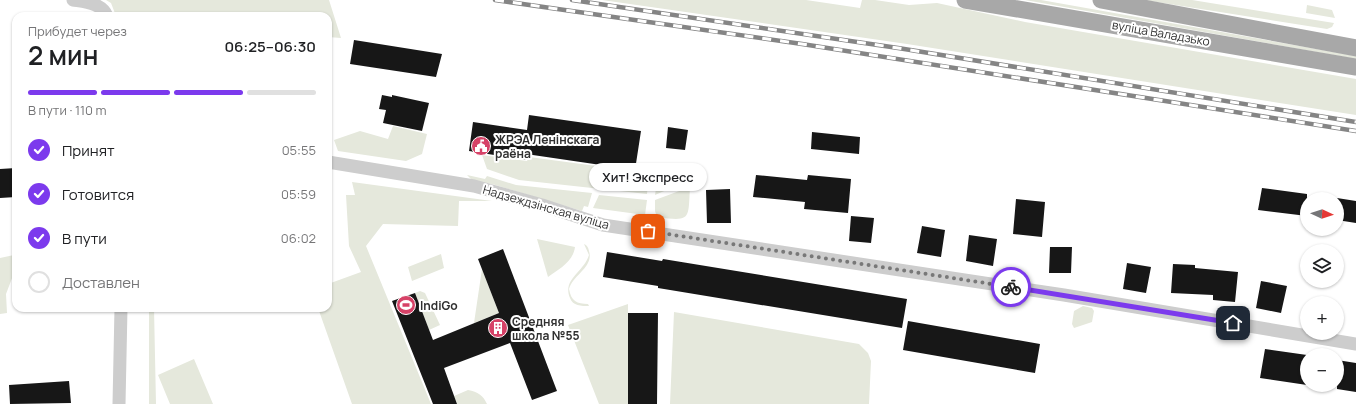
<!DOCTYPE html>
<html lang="ru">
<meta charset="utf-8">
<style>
:root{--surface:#fff;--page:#f6f6f6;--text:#202124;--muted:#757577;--line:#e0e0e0;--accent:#7c3aed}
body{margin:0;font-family:Manrope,sans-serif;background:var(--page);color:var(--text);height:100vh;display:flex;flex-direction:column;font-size:15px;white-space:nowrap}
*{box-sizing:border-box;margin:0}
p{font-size:13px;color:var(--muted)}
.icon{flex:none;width:22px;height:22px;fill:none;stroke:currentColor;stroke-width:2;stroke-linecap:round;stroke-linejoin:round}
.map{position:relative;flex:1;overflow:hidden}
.panel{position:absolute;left:12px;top:12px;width:320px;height:300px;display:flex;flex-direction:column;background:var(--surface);border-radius:12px;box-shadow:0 1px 3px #0004}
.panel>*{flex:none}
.needle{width:26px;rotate:93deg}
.tools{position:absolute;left:1300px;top:192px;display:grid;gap:8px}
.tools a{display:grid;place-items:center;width:44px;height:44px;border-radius:50%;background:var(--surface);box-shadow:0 1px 3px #0004;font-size:20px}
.pin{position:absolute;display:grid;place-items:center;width:34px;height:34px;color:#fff;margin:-17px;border-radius:8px;box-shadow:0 2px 6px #0006}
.courier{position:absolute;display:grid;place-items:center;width:40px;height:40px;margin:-20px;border:3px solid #7c3aed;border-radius:50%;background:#fff;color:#222;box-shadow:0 1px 5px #0007}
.bubble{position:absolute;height:28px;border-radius:14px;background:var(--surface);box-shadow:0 1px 3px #0004;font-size:13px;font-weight:600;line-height:28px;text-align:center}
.summary em{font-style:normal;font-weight:600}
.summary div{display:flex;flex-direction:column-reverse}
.summary{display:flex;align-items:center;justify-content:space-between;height:68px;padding:0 16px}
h1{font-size:26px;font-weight:600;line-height:30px}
.bar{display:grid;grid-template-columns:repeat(4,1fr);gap:6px 4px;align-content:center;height:48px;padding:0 16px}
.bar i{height:5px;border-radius:3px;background:var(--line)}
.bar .selected{background:var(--accent)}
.bar p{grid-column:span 4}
ol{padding:0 16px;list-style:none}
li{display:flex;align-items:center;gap:12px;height:44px}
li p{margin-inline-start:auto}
li .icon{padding:4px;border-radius:50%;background:var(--accent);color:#fff;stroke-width:4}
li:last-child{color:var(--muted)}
li i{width:22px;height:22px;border:2px solid var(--line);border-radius:50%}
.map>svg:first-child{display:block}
.green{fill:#e5e8dc}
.building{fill:#171717}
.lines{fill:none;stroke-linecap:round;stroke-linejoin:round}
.minor{stroke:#cdcdcd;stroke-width:13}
.major{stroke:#a8a8a8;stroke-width:17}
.rail-casing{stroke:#858585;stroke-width:4.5}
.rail{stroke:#fff;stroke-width:3;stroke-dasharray:9;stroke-linecap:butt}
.done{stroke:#787878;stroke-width:4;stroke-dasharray:0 7.2}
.route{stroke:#7c3aed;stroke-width:5}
.labels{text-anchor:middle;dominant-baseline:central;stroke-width:4;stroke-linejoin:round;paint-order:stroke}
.street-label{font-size:12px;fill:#303030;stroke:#fff}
.poi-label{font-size:12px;font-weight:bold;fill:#303030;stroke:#fff;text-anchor:start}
</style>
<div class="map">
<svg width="1356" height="404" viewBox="0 0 1356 404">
<rect width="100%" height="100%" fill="#fff"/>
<path class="green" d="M106,0h223l12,38 -13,-1v-21h-212l-5,-13z
M602,0h204l54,8 2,-8h13l34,5 28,-2 88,19 331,57v36l-449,-71z
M1025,0h16l315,56v3z
M1144,0h48l142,23 -2,4 -5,2z
M1307,5l25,5 3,8 -29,-5z
M393,126l34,8 -5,20 -16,7 -68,-10 -4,-11 26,-9 28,8z
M482,155l45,6 2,-4 120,16 -2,21 -128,-14 -32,-11z
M689,173l-2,8 -32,14 3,-19 23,4z
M467,175l18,4 2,-3 29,9 76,8 -4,14 -4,-1 -2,5 -90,-27 -18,-2z
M352,182l140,19h-33l-1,25 -75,-2 -17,22 65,158h-79l-34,-96h10v-24l33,-12 -12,-26 -3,-51h9z
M690,187c-2,32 2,35 -33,30l-2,-6v-11z
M599,195l48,5 -2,15 -52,-7z
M537,239l38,8c-2,15 -16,22 -27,30z
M584,244c3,1 4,3 5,7 5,16 -16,24 -20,38 2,12 8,15 19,15l1,2c-8,0 -16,0 -19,-8 -8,-19 14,-26 19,-43z
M441,254l3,14 -32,13 -4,-14z
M14,255v18l-8,21 1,19 -7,1v-56z
M482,269l17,44 -25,10z
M420,291l5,2 15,32 -11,5 -14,-37z
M628,304v100h-29l-31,-79z
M1083,306l9,2 2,3 -2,11 -18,6 -2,-4 2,-13z
M149,308h5l2,96h-7z
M674,312l185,32 9,9 3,8 -2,43h-199z
M194,359l19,45h-43l-12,-29z
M468,390c10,2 15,5 19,14h-30l-3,-8z"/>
<path class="building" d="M354,40l88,14 -6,23 -86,-13z
M382,95l10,2v-2l37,8 -7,28 -39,-8 3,-13 -7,-1z
M529,115l112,16 -6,39 -109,-16v6l-57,-9 4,-29 54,8z
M668,127l20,3 -3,20 -19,-2z
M812,132l48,5 -1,17 -48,-5z
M16,168v29l-16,1v-29z
M756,175l51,5 1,-5 43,4 -3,34 -44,-4 1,-7 -52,-5z
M1262,188l45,6v22l-49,-6z
M730,189l1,34h-24l-1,-33z
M1337,198l19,3v22l-19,-3z
M1016,199l29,3 -3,35 -29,-3z
M851,216l23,2 -3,25 -22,-2z
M922,226l23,4 -4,27 -24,-4z
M969,235l28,4 -4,27 -27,-5z
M1050,247h22l-1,26h-22z
M503,249l54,142 -25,9 -22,-57 -66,25 13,36h-24l-41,-103 23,-8 18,47 66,-27 -21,-54z
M607,252l55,9 1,-2 244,40 -5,29 -244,-40v-2l-55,-9z
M1127,263l24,4 -5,26 -23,-4z
M1173,264l22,1v3l43,4 -3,30 -22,-2v-5l-42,-2z
M1261,281l26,5 -6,27 -25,-5z
M628,313h30l-1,91h-29z
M908,321l132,23 -5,29 -132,-23z
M1265,349l42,6v30l-47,-7z
M1337,360l19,3v29l-19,-3z
M69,381l2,22 -61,1 -1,-19z"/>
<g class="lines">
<path class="minor" d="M73,0c12,2 29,3 34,16
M328,162l146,24 68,19 61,20 461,70 292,49
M119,404l2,-96"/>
<path class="major" d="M965,0l391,67
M1101,0l255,48"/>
<g class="rail-casing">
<path id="rail" d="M495,0l307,44 554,87
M572,0l326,48 458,74"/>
</g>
<use href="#rail" class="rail"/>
</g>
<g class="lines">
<path class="done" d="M648,231l363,56"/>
<path class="route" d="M1011,287l222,36"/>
</g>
<defs>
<g id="civic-disc" transform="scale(1)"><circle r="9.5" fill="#d64267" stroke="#fff"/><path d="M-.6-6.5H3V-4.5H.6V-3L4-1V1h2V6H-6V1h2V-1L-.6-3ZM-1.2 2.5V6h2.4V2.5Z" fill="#fff"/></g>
<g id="stadium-disc" transform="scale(1)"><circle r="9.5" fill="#d64267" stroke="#fff"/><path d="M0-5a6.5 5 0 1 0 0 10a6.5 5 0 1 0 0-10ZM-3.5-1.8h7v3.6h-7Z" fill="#fff"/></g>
<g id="building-disc" transform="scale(1)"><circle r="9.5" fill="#d64267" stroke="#fff"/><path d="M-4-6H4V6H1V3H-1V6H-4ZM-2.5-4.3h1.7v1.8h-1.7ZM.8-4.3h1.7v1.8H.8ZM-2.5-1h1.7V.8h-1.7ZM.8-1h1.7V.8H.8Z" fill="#fff"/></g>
</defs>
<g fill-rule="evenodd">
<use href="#civic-disc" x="481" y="146"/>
<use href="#stadium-disc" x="406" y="305"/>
<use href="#building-disc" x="498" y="328"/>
</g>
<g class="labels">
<g class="street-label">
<text transform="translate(1161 33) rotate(10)">вуліца Валадзько</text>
<text transform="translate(546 207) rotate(16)">Надзеждзінская вуліца</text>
</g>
<g class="poi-label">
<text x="495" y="139">ЖРЭА Ленінскага<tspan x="495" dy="14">раёна</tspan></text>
<text x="420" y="305">IndiGo</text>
<text x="512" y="321">Средняя<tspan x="512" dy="14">школа №55</tspan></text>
</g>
</g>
</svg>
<div class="tools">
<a><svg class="needle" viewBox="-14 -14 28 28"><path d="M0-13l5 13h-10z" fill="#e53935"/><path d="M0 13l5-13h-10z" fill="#757577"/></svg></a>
<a><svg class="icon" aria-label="layers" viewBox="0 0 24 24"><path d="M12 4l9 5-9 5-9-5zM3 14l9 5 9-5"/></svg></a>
<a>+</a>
<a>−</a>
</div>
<div class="pin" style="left:648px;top:231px;background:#ea580c"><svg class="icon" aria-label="bag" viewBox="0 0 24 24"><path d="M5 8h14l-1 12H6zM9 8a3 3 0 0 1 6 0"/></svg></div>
<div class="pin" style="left:1233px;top:323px;background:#1f2937"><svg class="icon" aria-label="home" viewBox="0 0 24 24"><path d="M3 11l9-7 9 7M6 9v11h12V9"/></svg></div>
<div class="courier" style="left:1011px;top:287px"><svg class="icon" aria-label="bike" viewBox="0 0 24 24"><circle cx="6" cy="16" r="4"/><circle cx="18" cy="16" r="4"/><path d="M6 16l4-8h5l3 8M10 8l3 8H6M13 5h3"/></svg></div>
<div class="bubble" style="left:589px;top:163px;width:118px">Хит! Экспресс</div>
<section class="panel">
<div class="summary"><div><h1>2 мин</h1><p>Прибудет через</p></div><em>06:25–06:30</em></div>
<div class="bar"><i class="selected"></i><i class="selected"></i><i class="selected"></i><i></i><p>В пути · 110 m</p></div>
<ol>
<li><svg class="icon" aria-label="check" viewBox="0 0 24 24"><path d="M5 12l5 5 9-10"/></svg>Принят<p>05:55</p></li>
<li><svg class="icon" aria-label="check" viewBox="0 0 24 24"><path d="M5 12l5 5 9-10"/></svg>Готовится<p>05:59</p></li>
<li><svg class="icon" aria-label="check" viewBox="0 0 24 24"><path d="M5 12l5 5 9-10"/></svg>В пути<p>06:02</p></li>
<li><i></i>Доставлен</li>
</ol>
</section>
</div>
